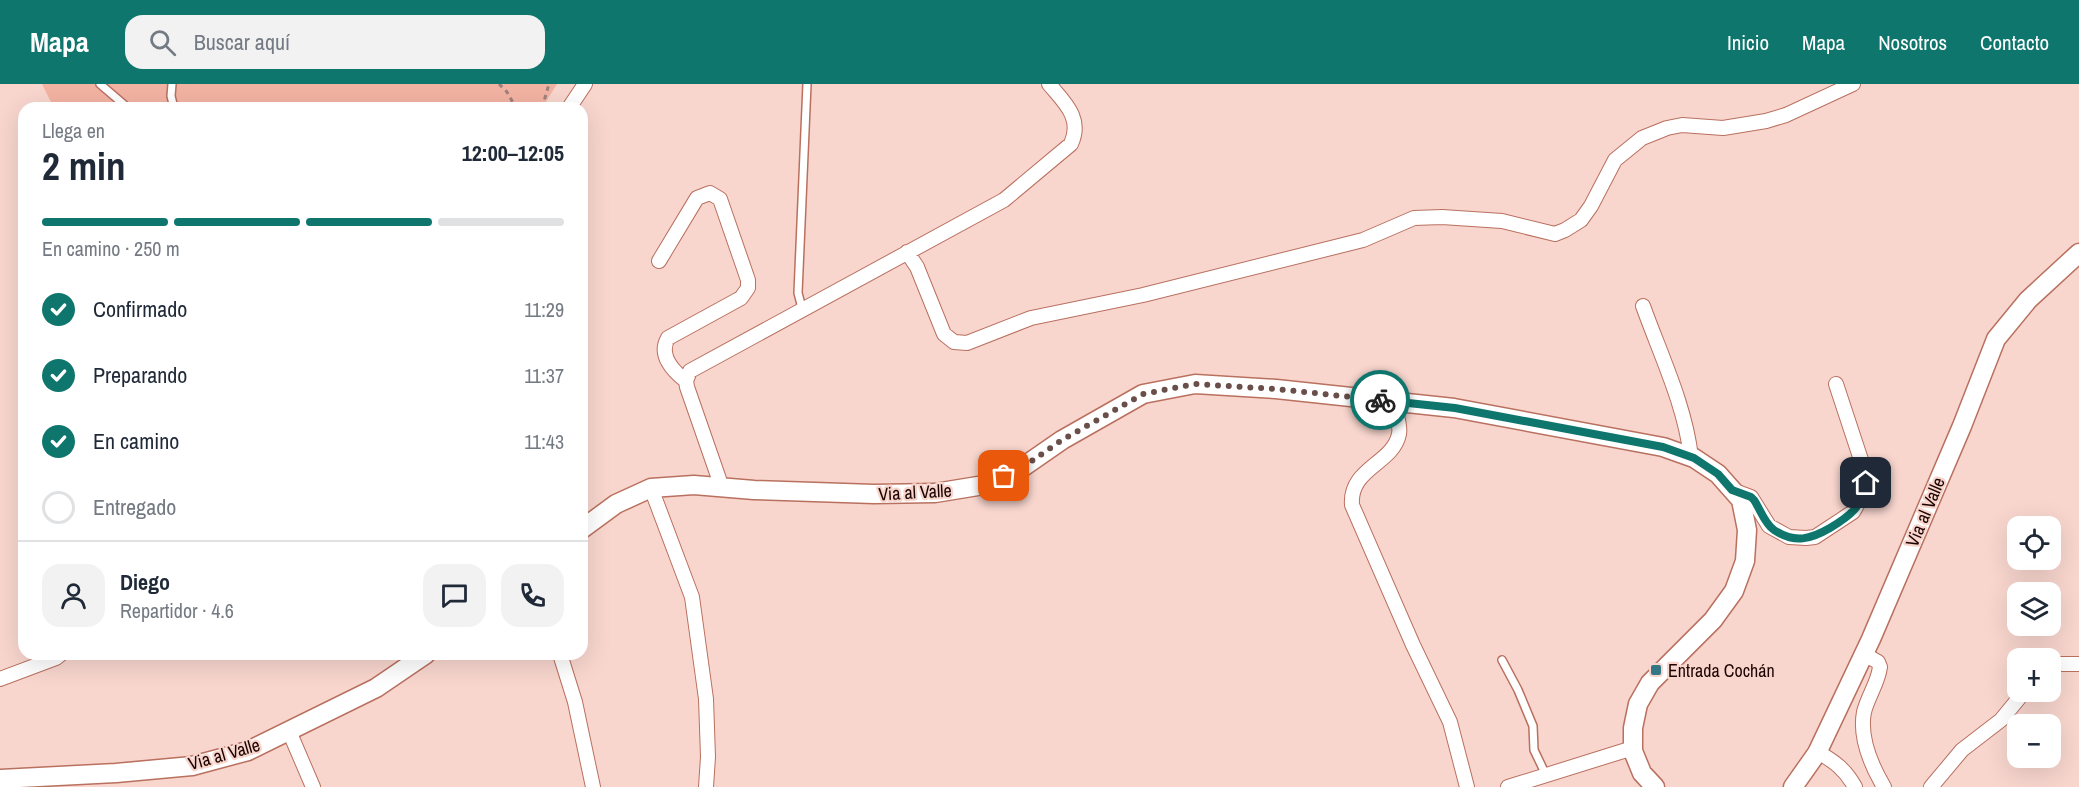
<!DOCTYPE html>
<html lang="es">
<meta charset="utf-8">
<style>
:root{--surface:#fff;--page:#f2f2f3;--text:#1f2937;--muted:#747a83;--line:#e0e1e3;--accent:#0f766e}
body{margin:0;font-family:"Archivo Narrow",sans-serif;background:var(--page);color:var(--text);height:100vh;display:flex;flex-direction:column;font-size:22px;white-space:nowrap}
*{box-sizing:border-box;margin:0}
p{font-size:20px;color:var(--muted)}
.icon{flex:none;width:33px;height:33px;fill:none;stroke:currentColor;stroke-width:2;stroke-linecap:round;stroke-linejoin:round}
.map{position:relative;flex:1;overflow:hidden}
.side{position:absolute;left:18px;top:18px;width:570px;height:558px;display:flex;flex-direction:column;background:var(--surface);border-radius:18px;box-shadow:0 6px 24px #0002}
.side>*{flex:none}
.buttons{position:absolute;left:2007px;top:432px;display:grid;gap:12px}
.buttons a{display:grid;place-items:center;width:54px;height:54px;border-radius:12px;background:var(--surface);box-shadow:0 6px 24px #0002;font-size:30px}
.pin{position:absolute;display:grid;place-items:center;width:51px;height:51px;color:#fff;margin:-26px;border-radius:12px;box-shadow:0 3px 9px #0006}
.courier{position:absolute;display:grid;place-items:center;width:60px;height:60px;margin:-30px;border:4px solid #0f766e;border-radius:50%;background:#fff;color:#222;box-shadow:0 2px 8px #0007}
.overview em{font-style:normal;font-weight:700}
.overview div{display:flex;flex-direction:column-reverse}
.overview{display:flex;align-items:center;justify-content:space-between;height:102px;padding:0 24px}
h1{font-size:39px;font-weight:700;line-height:45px}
.bar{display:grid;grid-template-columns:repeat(4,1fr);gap:9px 6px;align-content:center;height:72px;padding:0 24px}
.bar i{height:8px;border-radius:4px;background:var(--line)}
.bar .current{background:var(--accent)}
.bar p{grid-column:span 4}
.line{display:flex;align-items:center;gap:15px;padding:0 24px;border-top:2px solid var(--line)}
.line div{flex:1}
.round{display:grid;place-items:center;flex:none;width:63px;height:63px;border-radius:18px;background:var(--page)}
ol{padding:0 24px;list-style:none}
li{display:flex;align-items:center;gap:18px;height:66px}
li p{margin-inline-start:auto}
li .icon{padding:6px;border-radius:50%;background:var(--accent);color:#fff;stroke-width:4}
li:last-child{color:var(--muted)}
li i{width:33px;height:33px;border:3px solid var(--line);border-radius:50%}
header{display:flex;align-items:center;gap:36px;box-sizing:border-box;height:84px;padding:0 30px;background:var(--accent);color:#fff}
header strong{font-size:28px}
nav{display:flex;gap:33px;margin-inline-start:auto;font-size:21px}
.search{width:420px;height:54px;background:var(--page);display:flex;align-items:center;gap:15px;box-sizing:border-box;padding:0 21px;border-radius:18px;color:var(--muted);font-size:22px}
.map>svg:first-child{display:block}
.green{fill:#f3b3a3}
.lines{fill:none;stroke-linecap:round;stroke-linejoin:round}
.service-casing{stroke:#b9705f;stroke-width:10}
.minor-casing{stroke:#b9705f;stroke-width:16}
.secondary-casing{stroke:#b9705f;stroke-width:21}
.path{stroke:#9e807a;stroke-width:3;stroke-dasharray:4.5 4.5;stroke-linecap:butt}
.service{stroke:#fff;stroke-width:7}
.minor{stroke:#fff;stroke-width:14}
.secondary{stroke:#fff;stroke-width:18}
.done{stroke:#6a4e49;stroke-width:6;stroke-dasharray:0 10.8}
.route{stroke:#0f766e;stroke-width:8}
.poi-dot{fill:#337786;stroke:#f8d6ce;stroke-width:2}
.labels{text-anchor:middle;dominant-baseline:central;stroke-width:4.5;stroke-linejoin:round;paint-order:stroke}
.street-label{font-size:18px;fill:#1e0401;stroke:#f8d6ce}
.poi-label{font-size:18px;fill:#1e0401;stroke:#f8d6ce;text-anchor:start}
</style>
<header>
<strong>Mapa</strong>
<div class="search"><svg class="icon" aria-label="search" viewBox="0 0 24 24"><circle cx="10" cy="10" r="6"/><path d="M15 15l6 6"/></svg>Buscar aquí</div>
<nav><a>Inicio</a><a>Mapa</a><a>Nosotros</a><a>Contacto</a></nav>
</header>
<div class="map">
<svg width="2079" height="703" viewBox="0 0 2079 703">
<rect width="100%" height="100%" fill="#f8d6ce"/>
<path class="green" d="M42,0h515l-15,24h-488z"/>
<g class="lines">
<g class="service-casing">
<path id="service" d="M100,0l28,24
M172,0l-1,12 3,12
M802,224l-4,-15 9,-209
M1502,576l16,30 15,36 1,24 12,25"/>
</g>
<g class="minor-casing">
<path id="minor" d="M569,24l16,-24
M907,168l10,15 27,67 10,8 13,1 64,-25 112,-23 220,-55 51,-22 28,-1 60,4 53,13 10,-4 16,-10 10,-14 24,-46 27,-22 25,-10 15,-3 41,3 43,-7 20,-6 67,-31
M659,177l38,-63 13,-5 10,6 28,81v8l-7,10 -73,40c-10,17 5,33 18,43
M1643,222c18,50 42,99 48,151
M1394,318c1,9 7,23 5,32 -6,30 -50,34 -47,71l61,140 37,77 17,65
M717,402l2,-7 -32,-92 -1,-6 4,-10 314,-171 67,-56c12,-26 -7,-42 -22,-60
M651,404l41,109 14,102 2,58 -2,30
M1732,406l19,7 18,29 20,11 17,1 9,-1 38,-25 12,-21 1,-16 -30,-91
M560,570l15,48 18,85
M1864,570l14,8 2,5c-2,16 -12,29 -16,45 -5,26 7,53 20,75
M2050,583l10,-3h19
M0,595l56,-21 5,-4
M289,647l24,56
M1816,667c18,10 29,18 39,36
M1508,703l125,-39
M1931,703l31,-37 39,-30 23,-28"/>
</g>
<g class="secondary-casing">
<path id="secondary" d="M582,445l34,-25 35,-16 43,-3 60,5 120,4 61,-1 49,-8 39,-18 39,-27 81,-46 52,-10 81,5 178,19 209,39 31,11 24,16 23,26 6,30 -2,31 -11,30 -21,29 -63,63 -12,21 -5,24v23l9,22 13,14
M0,695l116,-6 76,-7 56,-15 128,-63 50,-34
M1793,703l24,-34 54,-114 91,-213 34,-87 32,-39 51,-47"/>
</g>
<path class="path" d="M499,0l8,8 9,16
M542,24l7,-24"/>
<use href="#service" class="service"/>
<use href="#minor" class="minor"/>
<use href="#secondary" class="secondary"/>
</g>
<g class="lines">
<path class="done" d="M1004,392l19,-9 39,-27 81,-46 52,-10 81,5 104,11"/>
<path class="route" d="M1380,316l75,8 208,39 31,11 24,16 14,16 19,7 3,3c6,9 11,24 20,30 21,14 37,9 56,-2 20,-12 33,-22 36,-45"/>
</g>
<rect class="poi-dot" x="1650" y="580" width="12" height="12" rx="3"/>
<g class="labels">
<g class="street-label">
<text transform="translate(915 408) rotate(-3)">Via al Valle</text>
<text transform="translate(1925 428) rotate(-67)">Via al Valle</text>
<text transform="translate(224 670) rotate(-16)">Via al Valle</text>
</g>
<g class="poi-label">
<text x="1668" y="586">Entrada Cochán</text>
</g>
</g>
</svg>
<div class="buttons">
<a><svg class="icon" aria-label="locate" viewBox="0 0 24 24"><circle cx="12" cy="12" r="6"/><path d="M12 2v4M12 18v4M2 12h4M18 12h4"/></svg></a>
<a><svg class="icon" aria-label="layers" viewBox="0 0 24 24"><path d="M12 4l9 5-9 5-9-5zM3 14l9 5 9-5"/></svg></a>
<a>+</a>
<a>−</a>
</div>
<div class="pin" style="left:1004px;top:392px;background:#ea580c"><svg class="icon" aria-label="bag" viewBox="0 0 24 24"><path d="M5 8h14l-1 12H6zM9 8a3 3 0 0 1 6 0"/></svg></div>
<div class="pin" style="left:1866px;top:399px;background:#1f2937"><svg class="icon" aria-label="home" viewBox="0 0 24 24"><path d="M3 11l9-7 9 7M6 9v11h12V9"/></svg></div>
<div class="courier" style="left:1380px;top:316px"><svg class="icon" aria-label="bike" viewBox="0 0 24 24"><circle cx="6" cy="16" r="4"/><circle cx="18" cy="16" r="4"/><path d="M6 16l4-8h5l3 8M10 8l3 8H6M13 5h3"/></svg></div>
<section class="side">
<div class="overview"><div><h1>2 min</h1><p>Llega en</p></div><em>12:00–12:05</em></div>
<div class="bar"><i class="current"></i><i class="current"></i><i class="current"></i><i></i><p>En camino · 250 m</p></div>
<ol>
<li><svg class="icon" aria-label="check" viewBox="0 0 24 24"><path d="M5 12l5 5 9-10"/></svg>Confirmado<p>11:29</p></li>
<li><svg class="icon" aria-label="check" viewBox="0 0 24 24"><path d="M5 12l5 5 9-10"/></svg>Preparando<p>11:37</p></li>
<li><svg class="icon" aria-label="check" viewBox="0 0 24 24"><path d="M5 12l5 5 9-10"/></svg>En camino<p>11:43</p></li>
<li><i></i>Entregado</li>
</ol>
<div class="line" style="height:108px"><a class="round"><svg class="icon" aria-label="person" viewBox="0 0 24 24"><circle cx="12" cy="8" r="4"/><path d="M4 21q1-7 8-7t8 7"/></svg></a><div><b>Diego</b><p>Repartidor · 4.6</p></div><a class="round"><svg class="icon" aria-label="chat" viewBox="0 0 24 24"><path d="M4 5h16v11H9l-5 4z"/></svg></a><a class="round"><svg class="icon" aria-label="phone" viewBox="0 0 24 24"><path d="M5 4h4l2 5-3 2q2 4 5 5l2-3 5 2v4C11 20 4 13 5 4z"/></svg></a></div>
</section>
</div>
